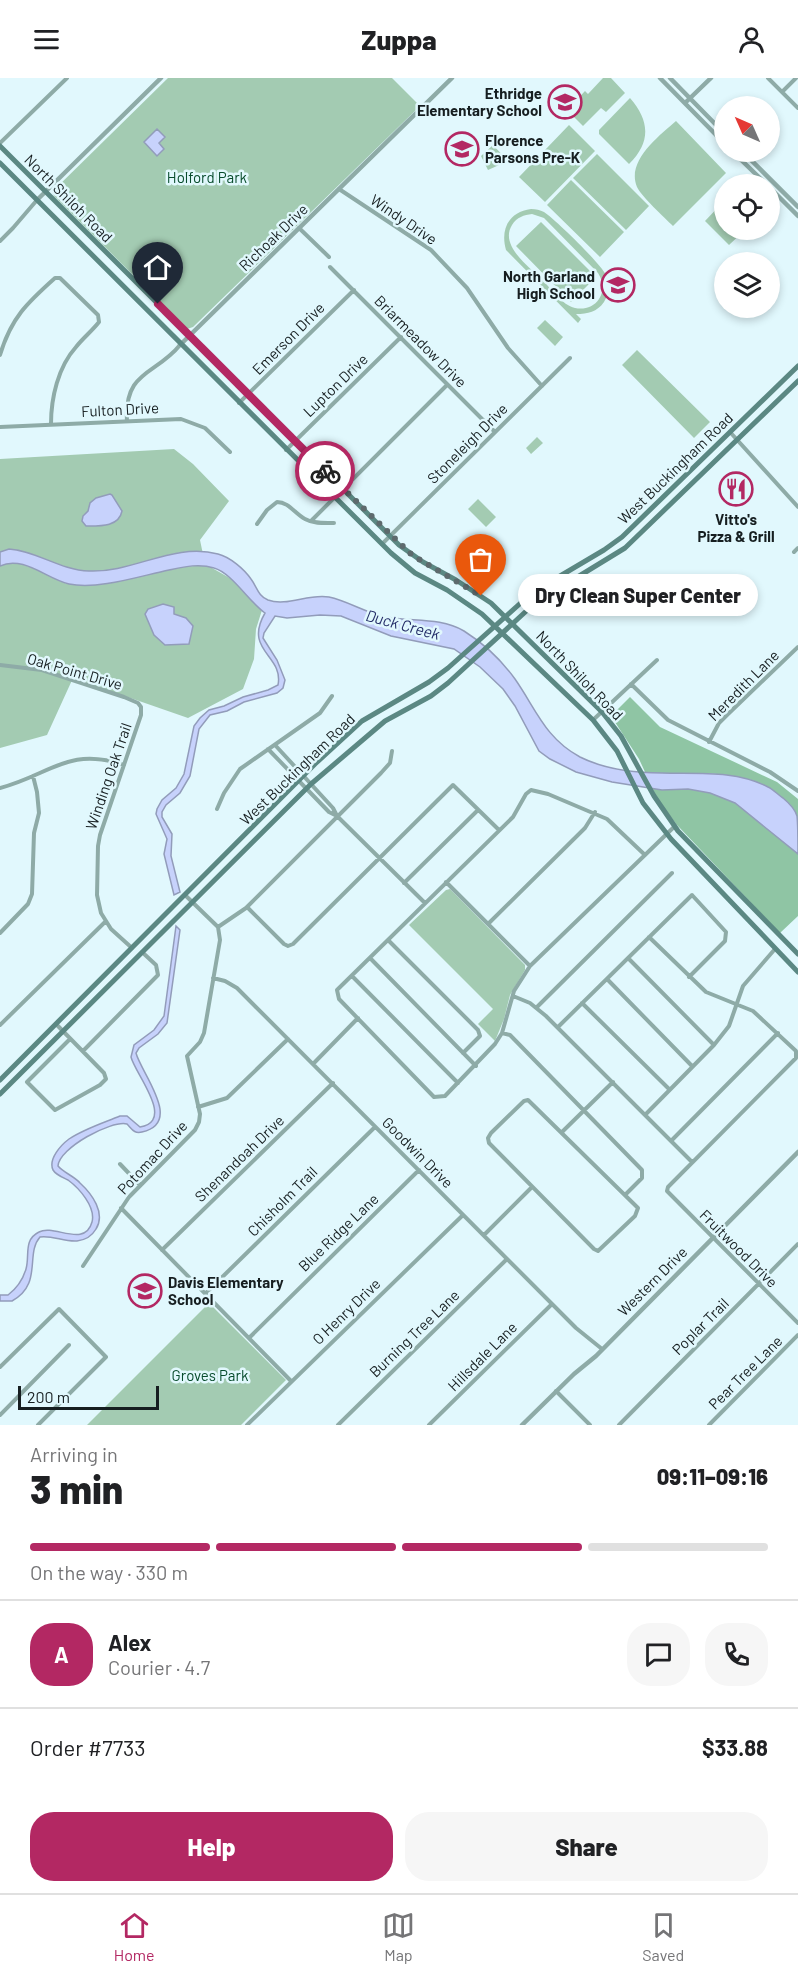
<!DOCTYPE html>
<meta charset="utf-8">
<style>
:root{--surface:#fff;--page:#f6f6f6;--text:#202124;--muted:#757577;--line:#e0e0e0;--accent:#b32863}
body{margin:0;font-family:Barlow,sans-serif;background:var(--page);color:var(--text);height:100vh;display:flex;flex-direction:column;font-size:22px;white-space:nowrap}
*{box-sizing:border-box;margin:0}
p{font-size:20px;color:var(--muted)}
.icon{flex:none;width:33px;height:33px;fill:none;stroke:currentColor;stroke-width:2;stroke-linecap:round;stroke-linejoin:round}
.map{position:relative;height:1347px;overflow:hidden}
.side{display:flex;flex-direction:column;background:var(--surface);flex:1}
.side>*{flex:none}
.needle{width:39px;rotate:315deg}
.buttons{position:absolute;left:714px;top:18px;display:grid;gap:12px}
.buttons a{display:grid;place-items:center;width:66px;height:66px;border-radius:50%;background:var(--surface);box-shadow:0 3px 9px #0003;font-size:30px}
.scale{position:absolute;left:18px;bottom:15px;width:141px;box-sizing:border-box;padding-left:6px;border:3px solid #161e20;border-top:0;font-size:16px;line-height:21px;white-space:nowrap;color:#161e20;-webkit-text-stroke:4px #e1f8fd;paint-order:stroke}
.pin{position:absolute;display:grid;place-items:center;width:51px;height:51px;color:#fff;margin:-62px -26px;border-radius:50% 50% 50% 0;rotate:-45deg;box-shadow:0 0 6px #0007}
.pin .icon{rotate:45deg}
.courier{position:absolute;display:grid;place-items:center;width:60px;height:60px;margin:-30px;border:4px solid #b32863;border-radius:50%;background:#fff;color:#222;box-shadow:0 2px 8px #0007}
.bubble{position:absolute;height:42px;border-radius:21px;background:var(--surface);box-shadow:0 3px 9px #0003;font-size:20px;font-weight:800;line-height:42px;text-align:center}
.head em{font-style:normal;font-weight:800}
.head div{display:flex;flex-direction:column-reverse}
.head{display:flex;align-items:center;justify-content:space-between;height:102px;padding:0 30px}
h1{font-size:39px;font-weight:800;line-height:45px}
.bar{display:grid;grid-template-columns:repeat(4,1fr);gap:9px 6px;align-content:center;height:72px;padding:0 30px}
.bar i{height:8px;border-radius:4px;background:var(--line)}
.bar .selected{background:var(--accent)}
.bar p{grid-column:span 4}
.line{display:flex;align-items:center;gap:15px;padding:0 30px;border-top:2px solid var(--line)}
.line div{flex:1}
.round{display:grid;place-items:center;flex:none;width:63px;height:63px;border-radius:24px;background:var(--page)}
.primary-button{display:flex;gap:12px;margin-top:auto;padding:12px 30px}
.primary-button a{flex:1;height:69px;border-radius:24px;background:var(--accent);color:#fff;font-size:24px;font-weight:800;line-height:69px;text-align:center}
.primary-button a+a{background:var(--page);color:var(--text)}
header{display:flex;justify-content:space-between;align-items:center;height:78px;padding:0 30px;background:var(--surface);font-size:27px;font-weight:800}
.menu{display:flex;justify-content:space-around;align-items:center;height:84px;border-top:2px solid var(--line);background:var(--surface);font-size:16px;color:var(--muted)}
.menu a{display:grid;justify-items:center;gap:3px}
.menu .selected{color:var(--accent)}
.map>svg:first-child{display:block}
.green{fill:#a3cbb2;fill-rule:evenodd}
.forest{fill:#8fc5a4}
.water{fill:#c7d2fc;stroke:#929cba;stroke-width:1.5}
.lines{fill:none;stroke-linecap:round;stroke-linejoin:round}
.minor{stroke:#8eaba7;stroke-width:4}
.tertiary{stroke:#8eaba7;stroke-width:4.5}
.secondary{stroke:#5b8883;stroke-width:5}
.done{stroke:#5d6a6d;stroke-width:6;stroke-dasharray:0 10.8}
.route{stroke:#b32863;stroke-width:8}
.labels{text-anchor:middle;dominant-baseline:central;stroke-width:5;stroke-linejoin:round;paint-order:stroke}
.poi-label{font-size:15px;font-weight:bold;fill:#161e20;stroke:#e1f8fd;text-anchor:end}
.park-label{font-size:15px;fill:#084c2d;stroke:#e1f8fd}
.street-label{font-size:15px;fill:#161e20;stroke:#e1f8fd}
.water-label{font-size:16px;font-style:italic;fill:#252e69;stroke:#e1f8fd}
</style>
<header><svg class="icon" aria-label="menu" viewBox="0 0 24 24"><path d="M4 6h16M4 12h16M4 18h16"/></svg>Zuppa<svg class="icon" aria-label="person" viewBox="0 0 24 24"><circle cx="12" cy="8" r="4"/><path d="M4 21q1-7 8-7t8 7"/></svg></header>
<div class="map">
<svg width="798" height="1347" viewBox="0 0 798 1347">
<rect width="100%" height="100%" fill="#e1f8fd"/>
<path class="green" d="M168,0h224l28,28 -227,221 -6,2 -133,-133 -2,-4z
M603,0h8l14,15 -19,19 -5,-4 -18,18 -16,-16 18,-19 3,3z
M630,20c20,23 21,44 -1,66l-30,-30v-4z
M676,43l50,52 -53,53c-8,-8 -32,-30 -36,-39 -11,-26 22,-51 39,-66z
M569,47l26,26 -50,51 -26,-25z
M493,67l15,16 -20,9 -7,-14z
M597,76l52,52 -23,24 -53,-52z
M571,102l53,52 -24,25 -53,-52z
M724,123v29h21l-16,15 -24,-24z
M531,131c5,0 9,1 13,3 12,8 56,51 62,63 4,9 3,19 -2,27 -7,10 -16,12 -28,12l5,5 -3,4 -72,-73c-6,-21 3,-38 25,-41zM532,136l12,4 54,55c5,8 7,17 1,26 -5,8 -15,11 -24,9 -13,-3 -23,-19 -32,-27 -13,-14 -44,-35 -31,-56 5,-8 12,-10 20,-11z
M541,144l55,55 -25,25 -55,-56z
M545,242l18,17 -8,9 -18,-18z
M637,272l73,72 -16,16 -72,-73z
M537,359l6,6 -12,11 -5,-6z
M174,371l19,15 36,37 -29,39 5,24 37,21 20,25 -6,19 -2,30 -11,30 -55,29 -115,-40 -26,57 -47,13v-289z
M478,421l18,18 -10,10 -18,-18z
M450,811l75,76v5l-15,25 -6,24 -9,22 -17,-17 15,-15 -84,-84 37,-35z
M209,1225l77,77 -45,45h-154z"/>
<path class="forest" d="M630,619l30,30 117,55 21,17v117l-18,17 -103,-108 -19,-25 -19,-41 -28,-43z"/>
<path class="water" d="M157,51l8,8 -6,6 5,6 -7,7 -13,-14z
M110,416l2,1 10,16c-3,16 -22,15 -36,15l-4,-5 1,-5 5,-5 2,-8 6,-5z
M9,471c28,2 51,21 80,22 44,2 85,-29 129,-17 12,3 26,15 33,25 6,8 7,17 17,21 19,7 41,-7 61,-3 19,4 37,16 57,20 26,5 54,0 78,14 19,12 38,30 51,48 21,30 30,59 65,78 24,12 55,16 82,16 35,1 74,-3 106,14 5,2 10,8 15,11 6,5 12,11 14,18 1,10 1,27 1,38l-63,-51 -25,-10 -22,-4 -26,1 -50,-8 -36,-10 -26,-13 -11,-8 -24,-45 -12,-17 -23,-22 -26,-18 -63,-13 -50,-20 -21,-1 -33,3 -12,-2 -11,17 -1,5 14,22 8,20 -2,8 -6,5 -33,9 -17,9 -17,4 -11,14 -9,47 -10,17 -14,12 -4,7v5l10,17 -1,22 9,36 -6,3 -10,-41 3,-15 -11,-25 1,-5 5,-9 14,-12 8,-14 10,-48 6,-8 9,-8 15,-4 19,-9 25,-7 10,-5c6,-30 -35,-34 -13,-72 -16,-11 -33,-40 -51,-45 -15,-5 -31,-1 -45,2 -29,6 -71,20 -100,14 -22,-5 -46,-29 -69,-18v-14z
M163,526l11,3v7l12,4 7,8 -4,18 -24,1 -11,-10 -9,-21 3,-5z
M176,848l4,4 -13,93 -9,11 -19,14 -3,5c5,20 48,70 6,79 -8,2 -10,-3 -15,-8 -16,-4 -68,24 -69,42 6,7 16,10 22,17 12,11 26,30 16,46 -4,7 -11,11 -19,12 -13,1 -25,-6 -37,-4 -15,17 3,47 -28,64h-12v-6h8c8,-6 15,-16 18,-26 4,-14 -3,-29 13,-37 15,-8 46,16 53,-10 4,-15 -13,-34 -24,-42 -6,-3 -12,-5 -15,-10 -5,-11 8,-25 16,-31 15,-10 34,-16 51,-23h7l13,11c36,-6 -5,-53 -9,-70l3,-12 20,-15 10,-14z"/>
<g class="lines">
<path class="minor" d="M768,0l30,30
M782,14l14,-14
M0,65l67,-65
M339,111l92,61 36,38 41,60 34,38
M299,150l30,29
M0,163l13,-13 24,-28
M330,189l165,165
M0,277c11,-37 27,-52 55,-77h5l38,37 1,7c-7,9 -16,16 -23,25 -18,20 -25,51 -25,77
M239,325l115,-113
M127,343c-3,-51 29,-46 53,-76
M0,349l181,-8 24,9 25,24
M730,354l68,75
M286,372l115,-113
M311,443l136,-136
M257,446l10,-14 10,-8c12,0 18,12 28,17 9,5 20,4 29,4
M382,466l188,-186
M794,474l4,-4
M0,587l42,5 82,27 14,6 3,4v8l-41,120 -2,11 -1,49 4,18 10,16 21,19
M631,606l37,36 102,52 28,19
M593,642l64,-60
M709,664l10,-19 8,-8 71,-68
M268,671l61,63 8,4 -4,-8 -58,-63
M0,710c50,-13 68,-42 124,-23
M217,731l7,-16 16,-24 80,-56 12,-17
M337,738l88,87
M645,777l-38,-36 -59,-25 -17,-4 -5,4 -13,23 -176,173 2,9 95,98 11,-1 50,-52 7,-11 12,-42 16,-25 145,-140
M446,804l42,42
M404,805l74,-73
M247,829l37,37 4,2 5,-2 160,-159 46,45
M218,849l28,-19 135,-135 9,-10 2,-12
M0,855l28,-29 4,-10 2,-61 5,-20 -2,-21 -4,-16
M649,859l57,55 47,19 43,40v7l-128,129 -1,4 131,132
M388,862l90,90 2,6 -17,17
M370,880l106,108
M628,880l86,87
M530,888l-42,-42 97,-96 10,-16
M352,898l106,107
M213,900l12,3 12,7 339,340 26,21
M607,901l85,87
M513,918l17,7 16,13 146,146
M582,925l87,86
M537,929l135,-134
M56,946l48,49 2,6 -6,6 -45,25 -28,-28 43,-43
M0,947l105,-103
M558,949l134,-132 34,37 -1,9 -36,36
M502,955l8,2 132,135v8l-17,17
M83,973l75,-76 -2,-10 -14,-13
M313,986l45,-46
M528,1022l110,108 -3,8 -37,35 -4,-2 -105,-106 -1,-5 3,-5 33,-32z
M198,1029l29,-9 61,-59
M645,1037l69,-70 15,-19 14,-40 32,-37
M562,1054l51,-50
M671,1063l107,-108
M120,1086l20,21
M121,1130l170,173
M484,1157l48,-48
M162,1172l171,-167
M83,1188l46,-69 66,-67 4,-8 1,-8 -13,-58 13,-14 4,-9 16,-93 -2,-13 -33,-32
M206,1215l169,-166
M249,1260l170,-168
M0,1289l59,-58 47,48 -68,68
M556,1313l34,34
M0,1337l69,-70
M247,1347l216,-210
M338,1347l169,-166
M429,1347l123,-121
M619,1347l179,-181
M709,1347l89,-90"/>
<path class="tertiary" d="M660,0l64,65
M670,0l54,55
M685,25l26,-25
M733,74l33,32
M743,74l55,55
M770,110l28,28
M37,122l124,-122
M180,267l272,-267
M522,1347l52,-51 22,-18 202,-204"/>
<path class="secondary" d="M0,68l399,399 24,17 33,18 35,23 111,109 19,24 33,60 24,35 120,123
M0,85l391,390 24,20 32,17 35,24 111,106 24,31 26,52 28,36 127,133
M0,1002l315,-316 47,-43 67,-39 19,-14 85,-76 71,-42 18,-13 176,-171
M0,1016l311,-310 74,-63 46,-25 17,-13 87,-80 90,-55 173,-167"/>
</g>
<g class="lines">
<path class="done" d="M325,393l87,84 69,41"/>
<path class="route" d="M158,226l167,167"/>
</g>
<defs>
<g id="school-ring" transform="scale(1.725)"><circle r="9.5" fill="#e1f8fd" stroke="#b32863" stroke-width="1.5"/><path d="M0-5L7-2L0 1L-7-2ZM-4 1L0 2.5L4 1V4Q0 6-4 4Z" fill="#b32863"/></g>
<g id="restaurant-ring" transform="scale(1.725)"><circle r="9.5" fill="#e1f8fd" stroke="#b32863" stroke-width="1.5"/><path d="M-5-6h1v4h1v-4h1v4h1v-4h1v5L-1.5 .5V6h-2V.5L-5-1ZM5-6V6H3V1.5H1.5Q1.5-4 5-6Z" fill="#b32863"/></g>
</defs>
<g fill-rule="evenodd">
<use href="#school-ring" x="565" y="24"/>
<use href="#school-ring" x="462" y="71"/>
<use href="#school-ring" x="618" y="207"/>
<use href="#restaurant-ring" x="736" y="411"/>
<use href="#school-ring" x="145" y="1213"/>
</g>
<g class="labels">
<g class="poi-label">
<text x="542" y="15">Ethridge<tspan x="542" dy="17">Elementary School</tspan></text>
<text x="485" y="62" text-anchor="start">Florence<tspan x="485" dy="17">Parsons Pre-K</tspan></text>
<text x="595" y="198">North Garland<tspan x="595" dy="17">High School</tspan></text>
<text x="736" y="441" text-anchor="middle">Vitto's<tspan x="736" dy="17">Pizza &amp; Grill</tspan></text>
<text x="168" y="1204" text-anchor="start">Davis Elementary<tspan x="168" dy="17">School</tspan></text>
</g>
<g class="park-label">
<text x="207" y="99">Holford Park</text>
<text x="210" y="1297">Groves Park</text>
</g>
<g class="street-label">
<text transform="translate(69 120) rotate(45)">North Shiloh Road</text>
<text transform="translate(404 141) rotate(34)">Windy Drive</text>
<text transform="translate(273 159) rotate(-44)">Richoak Drive</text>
<text transform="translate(288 260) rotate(-45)">Emerson Drive</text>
<text transform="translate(421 263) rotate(45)">Briarmeadow Drive</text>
<text transform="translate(335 307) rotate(-44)">Lupton Drive</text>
<text transform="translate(120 331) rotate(-3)">Fulton Drive</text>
<text transform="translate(467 365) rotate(-45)">Stoneleigh Drive</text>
<text transform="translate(675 390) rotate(-44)">West Buckingham Road</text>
<text transform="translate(75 593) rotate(16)">Oak Point Drive</text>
<text transform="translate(580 597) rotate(46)">North Shiloh Road</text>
<text transform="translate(743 607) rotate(-45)">Meredith Lane</text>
<text transform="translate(297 691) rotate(-44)">West Buckingham Road</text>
<text transform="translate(108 698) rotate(-71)">Winding Oak Trail</text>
<text transform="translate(418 1074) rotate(45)">Goodwin Drive</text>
<text transform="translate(152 1079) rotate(-47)">Potomac Drive</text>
<text transform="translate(239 1080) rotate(-44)">Shenandoah Drive</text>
<text transform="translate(282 1123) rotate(-45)">Chisholm Trail</text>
<text transform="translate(338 1154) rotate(-44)">Blue Ridge Lane</text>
<text transform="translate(739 1170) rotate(45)">Fruitwood Drive</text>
<text transform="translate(652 1203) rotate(-45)">Western Drive</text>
<text transform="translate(346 1233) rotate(-44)">O Henry Drive</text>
<text transform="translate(700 1248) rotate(-45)">Poplar Trail</text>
<text transform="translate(414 1255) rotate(-44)">Burning Tree Lane</text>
<text transform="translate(482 1278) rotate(-45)">Hillsdale Lane</text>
<text transform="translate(745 1294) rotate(-45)">Pear Tree Lane</text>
</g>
<g class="water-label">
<text transform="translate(403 546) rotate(15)">Duck Creek</text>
</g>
</g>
</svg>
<div class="buttons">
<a><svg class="needle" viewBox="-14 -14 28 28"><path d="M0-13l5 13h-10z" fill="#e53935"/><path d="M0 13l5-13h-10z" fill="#757577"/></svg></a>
<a><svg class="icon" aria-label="locate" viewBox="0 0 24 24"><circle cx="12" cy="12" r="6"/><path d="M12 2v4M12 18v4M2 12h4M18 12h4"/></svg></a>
<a><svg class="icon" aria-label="layers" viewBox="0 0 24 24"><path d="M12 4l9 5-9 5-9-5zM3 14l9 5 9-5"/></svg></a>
</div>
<div class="scale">200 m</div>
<div class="pin" style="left:481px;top:518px;background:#ea580c"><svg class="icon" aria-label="bag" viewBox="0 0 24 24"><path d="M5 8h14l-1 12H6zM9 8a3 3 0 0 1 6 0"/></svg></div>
<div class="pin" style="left:158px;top:226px;background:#1f2937"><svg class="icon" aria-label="home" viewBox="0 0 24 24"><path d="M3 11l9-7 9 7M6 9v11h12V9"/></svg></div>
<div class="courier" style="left:325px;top:393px"><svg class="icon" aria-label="bike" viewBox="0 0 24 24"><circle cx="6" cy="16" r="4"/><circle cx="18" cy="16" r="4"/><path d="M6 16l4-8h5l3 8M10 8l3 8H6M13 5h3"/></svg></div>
<div class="bubble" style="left:518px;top:496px;width:240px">Dry Clean Super Center</div>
</div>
<section class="side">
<div class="head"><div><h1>3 min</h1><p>Arriving in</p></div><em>09:11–09:16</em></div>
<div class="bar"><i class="selected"></i><i class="selected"></i><i class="selected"></i><i></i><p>On the way · 330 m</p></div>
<div class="line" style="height:108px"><b class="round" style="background:var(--accent);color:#fff">A</b><div><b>Alex</b><p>Courier · 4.7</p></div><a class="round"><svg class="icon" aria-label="chat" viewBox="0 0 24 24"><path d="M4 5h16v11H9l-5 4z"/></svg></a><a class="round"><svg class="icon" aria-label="phone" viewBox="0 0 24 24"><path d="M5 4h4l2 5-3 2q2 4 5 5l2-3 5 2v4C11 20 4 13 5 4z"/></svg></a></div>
<div class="line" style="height:78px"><div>Order #7733</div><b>$33.88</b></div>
<div class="primary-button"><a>Help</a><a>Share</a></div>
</section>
<nav class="menu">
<a class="selected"><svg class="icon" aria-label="home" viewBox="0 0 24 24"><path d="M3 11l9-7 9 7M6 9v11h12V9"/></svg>Home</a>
<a><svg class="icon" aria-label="map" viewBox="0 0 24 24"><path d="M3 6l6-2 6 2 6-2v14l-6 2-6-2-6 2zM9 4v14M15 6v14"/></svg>Map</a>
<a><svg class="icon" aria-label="saved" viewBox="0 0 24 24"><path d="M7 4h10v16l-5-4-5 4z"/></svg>Saved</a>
</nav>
